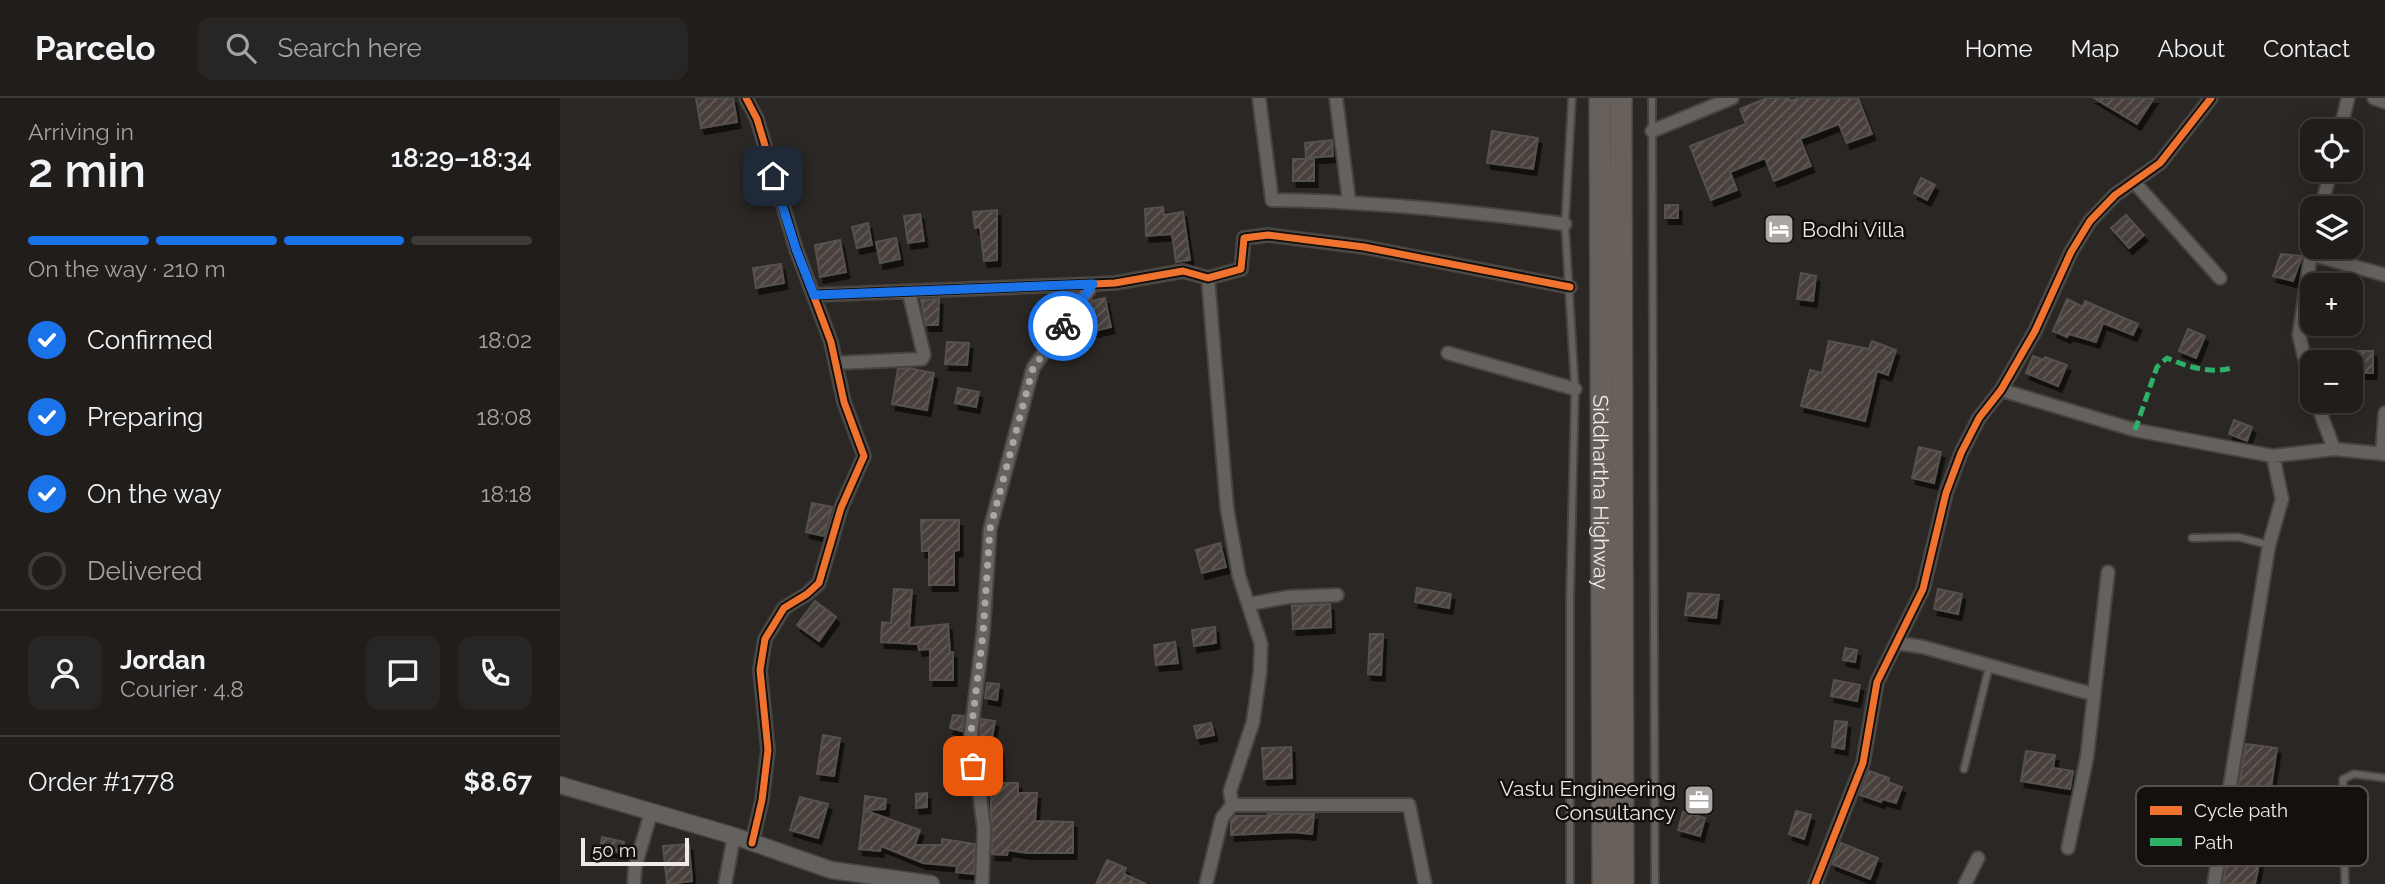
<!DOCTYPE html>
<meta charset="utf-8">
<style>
:root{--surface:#201d1b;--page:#282624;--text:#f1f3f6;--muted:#a2a2a3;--line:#3d3b3a;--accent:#1a73e8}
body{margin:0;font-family:Raleway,sans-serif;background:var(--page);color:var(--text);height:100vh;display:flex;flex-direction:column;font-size:26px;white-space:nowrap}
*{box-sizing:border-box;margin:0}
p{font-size:23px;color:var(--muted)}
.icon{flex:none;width:38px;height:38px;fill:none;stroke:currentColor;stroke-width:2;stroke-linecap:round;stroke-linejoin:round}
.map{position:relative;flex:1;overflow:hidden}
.details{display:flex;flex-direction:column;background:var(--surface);width:560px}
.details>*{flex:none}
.fabs{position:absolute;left:1740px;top:21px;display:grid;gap:14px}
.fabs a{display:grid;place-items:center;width:63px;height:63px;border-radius:14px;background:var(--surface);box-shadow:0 4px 18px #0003,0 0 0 2px var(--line);font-size:35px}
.scale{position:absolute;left:21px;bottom:18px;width:108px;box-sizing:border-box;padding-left:7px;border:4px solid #f0eae7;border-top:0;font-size:19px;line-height:24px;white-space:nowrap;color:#f0eae7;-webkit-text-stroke:5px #13100e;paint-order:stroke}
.pin{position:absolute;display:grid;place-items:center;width:60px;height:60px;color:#fff;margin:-30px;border-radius:14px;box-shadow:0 4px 10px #0006}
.courier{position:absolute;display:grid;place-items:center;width:70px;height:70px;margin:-35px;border:5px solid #1a73e8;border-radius:50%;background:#fff;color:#222;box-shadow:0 2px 9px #0007}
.head em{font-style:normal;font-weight:600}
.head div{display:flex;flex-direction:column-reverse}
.head{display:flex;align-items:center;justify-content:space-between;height:119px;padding:0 28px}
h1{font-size:46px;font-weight:600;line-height:52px}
.bar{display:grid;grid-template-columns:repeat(4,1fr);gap:10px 7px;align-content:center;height:84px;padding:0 28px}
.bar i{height:9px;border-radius:5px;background:var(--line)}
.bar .active{background:var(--accent)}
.bar p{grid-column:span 4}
.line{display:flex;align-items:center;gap:18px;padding:0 28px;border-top:2px solid var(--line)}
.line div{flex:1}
.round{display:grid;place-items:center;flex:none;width:74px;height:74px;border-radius:14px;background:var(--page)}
ol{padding:0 28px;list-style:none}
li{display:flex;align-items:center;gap:21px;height:77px}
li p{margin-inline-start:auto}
li .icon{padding:7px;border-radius:50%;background:var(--accent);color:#fff;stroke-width:4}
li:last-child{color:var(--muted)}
li i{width:38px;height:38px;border:4px solid var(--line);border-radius:50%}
header{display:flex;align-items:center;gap:42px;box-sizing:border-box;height:98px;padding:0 35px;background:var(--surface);border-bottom:2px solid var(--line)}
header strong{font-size:33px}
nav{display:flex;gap:38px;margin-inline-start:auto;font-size:24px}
.search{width:490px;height:63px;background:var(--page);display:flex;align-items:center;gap:18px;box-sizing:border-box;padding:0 24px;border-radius:14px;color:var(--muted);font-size:26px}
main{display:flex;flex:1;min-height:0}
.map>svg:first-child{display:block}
.building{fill:url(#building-hatch);stroke:#54514e;stroke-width:2;filter:url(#shadow)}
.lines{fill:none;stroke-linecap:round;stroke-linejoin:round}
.service-casing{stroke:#474441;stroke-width:10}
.minor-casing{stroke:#474441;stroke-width:16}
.tertiary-casing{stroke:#474441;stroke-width:19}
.trunk-casing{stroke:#474441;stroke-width:24}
.service{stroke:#65615f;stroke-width:6}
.minor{stroke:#65615f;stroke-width:12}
.tertiary{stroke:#65615f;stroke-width:16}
.trunk{stroke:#68605a;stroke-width:21}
.quiet{stroke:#2db169;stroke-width:5;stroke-dasharray:10 5;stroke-linecap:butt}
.cycleway-casing{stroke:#13100e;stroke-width:11}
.cycleway{stroke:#ef722f;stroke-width:7}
.done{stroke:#aba6a3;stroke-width:7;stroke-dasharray:0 12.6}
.route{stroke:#1a73e8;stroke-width:9}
.labels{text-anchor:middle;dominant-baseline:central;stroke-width:5;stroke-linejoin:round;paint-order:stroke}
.poi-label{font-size:21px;fill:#f0eae7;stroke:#13100e;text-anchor:start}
.street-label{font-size:21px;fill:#f0eae7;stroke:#13100e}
.key{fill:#13100e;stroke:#55514f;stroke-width:2}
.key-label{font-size:19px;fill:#f0eae7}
</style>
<header>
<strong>Parcelo</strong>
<div class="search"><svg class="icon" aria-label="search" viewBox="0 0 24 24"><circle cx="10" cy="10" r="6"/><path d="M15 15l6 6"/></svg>Search here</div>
<nav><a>Home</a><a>Map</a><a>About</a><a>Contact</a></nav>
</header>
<main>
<section class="details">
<div class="head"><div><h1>2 min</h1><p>Arriving in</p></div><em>18:29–18:34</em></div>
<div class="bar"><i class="active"></i><i class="active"></i><i class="active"></i><i></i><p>On the way · 210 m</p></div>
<ol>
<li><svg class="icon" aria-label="check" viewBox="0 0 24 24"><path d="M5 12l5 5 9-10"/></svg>Confirmed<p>18:02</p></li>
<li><svg class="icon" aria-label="check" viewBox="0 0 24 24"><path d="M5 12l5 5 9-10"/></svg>Preparing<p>18:08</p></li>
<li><svg class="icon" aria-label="check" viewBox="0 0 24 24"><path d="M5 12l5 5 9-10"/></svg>On the way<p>18:18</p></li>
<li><i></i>Delivered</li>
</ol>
<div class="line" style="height:126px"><a class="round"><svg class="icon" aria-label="person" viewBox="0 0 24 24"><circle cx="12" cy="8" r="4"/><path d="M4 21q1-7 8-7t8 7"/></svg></a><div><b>Jordan</b><p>Courier · 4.8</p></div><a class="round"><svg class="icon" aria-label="chat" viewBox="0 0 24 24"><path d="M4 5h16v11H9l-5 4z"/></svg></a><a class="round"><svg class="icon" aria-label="phone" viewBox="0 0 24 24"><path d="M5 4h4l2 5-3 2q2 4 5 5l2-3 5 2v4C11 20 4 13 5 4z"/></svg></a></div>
<div class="line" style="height:91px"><div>Order #1778</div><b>$8.67</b></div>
</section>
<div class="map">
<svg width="1825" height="786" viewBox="0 0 1825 786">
<defs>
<pattern id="building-hatch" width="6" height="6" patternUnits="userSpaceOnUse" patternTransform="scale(1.75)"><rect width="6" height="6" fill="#4a413c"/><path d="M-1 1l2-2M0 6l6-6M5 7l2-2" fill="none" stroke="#645d58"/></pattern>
<filter id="shadow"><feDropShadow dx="3.5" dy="6" stdDeviation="0" flood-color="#0009"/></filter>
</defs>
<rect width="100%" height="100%" fill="#2b2724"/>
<path class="building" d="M136,0h37l4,24 -36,6z
M1207,0h22l1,3 9,-3h59l14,36 -25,9 -8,-19 -39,15 11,27 -37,15 -9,-23 -35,14 7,18 -26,10 -21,-54 56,-22 -6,-15z
M1534,0h60l-17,26z
M932,33l46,7 -5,31 -46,-6z
M772,42l1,16 -27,2 -1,-15z
M733,61h21v22h-21z
M1361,80l14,7 -8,15 -13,-7z
M1105,107h13v13h-13z
M603,109l1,8 19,-3 7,48 -14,2 -4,-28 -26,2 -1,-27z
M437,112v50l-13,1 -4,-34 -5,1 -2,-16z
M360,116l4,27 -16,2 -4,-27z
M1566,117l18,20 -15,13 -18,-20z
M308,125l4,22 -15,3 -5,-21z
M336,140l4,21 -20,4 -4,-21z
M280,142l6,32 -26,5 -5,-32z
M1721,156l21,2 -9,25 -20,-5z
M221,166l3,19 -28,5 -3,-20z
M1241,175l15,3 -3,25 -16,-2z
M545,200l6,29 -17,4 -5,-26 3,-4z
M379,201l-1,26h-12l-5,-25z
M1507,201l16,8 2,-6 53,23 -5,11 -30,-12 -7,19 -27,-8 -2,3 -14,-6z
M1628,231l17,7 -9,22 -17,-7z
M1269,243l40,8 3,-8 24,9 -8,25 -11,-4 -12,50 -64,-15 9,-36 12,3z
M387,244l22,1 -2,22 -22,-1z
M1788,253h25v22h-23z
M1473,258l11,4 1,-3 22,8 -9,21 -32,-13z
M348,270l26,5 -7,37 -35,-6 6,-35z
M398,290l21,4 -3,15 -21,-4z
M1674,322l18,7 -5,14 -18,-7z
M1359,349l22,5 -7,31 -22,-5z
M252,405l20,4 -8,29 -18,-4z
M361,422h38v30l-5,1v34h-25v-34h-7z
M660,445l6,24 -24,6 -6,-23z
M857,490l34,6 -2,14 -34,-6z
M334,491l18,1 -3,38 39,-4 2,28h3v28h-23v-31l-11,1 -1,-6 -37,-2 1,-20 9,1z
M1378,491l24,5 -4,20 -24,-5z
M1128,495l31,2 -3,23 -31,-3z
M255,503l21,16 -17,24 -22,-16z
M770,506l1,23 -38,2 -1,-23z
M655,529l1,16 -22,3 -2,-16z
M810,536h13l-2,41 -13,-1z
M615,544l3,21 -22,2 -2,-20z
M1285,550l12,2 -2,12 -12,-2z
M1274,582l26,5 -3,16 -26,-5z
M427,585l12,1 -2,16 -12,-2z
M393,617l11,1 -2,15 -12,-3z
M421,621l14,2 -5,27h10l1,35h17v10h19l-2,28 38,1v31h-46l-19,-3 -1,5 -15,-1 -2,-90h-7l-3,-15z
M1275,623l12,1 -3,27 -12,-2z
M651,625l3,12 -17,3 -3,-12z
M263,637l17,3 -6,38 -17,-2z
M1686,646l31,4 -9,59h2l-5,22 -32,-8z
M731,649l1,31 -28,1 -2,-31z
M1466,653l29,4 -2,13 20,3 -3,18 -49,-8z
M1309,673l20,7 -1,4 14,5 -6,16 -14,-4 -1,3 -21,-7z
M367,695v14l-11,1v-14z
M305,698l21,3 -1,10 -21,1z
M240,699l28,7 -10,34 -28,-8z
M304,712l56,20 -5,15h27v-6l33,5 -1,30 -18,-2 1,-6 -34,-3 -42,-17 -1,5 -21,-2z
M1236,713l15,4 -7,24 -15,-5z
M1123,714l22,6 -5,18 -22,-6z
M708,716h46l-2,20 -21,-2 -60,3v-14l4,-5h33z
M42,739l22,5 -2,11 -22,-4z
M1281,745l37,15 -8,21 -38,-15z
M129,746l3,37 -25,3 -4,-38z
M1668,755l32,5 -5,26h-32z
M547,762l19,8 -2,6 22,10h-50z"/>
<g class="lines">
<g class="service-casing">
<path id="service" d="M1092,0l3,786
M1632,440l46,-1 31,8
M1404,671l25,-102
M1010,786v-284l5,-211 -10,-165 7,-126
M1785,786l-2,-105 11,-5 31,4"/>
</g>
<g class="minor-casing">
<path id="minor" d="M186,0l11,21 39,130 35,93 13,60 20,54 -23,52 -22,75 -12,11 -23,14 -19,31 -5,31 8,80 -6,50 -10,43
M699,0l13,102c99,1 195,11 293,24
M776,0l13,103
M1814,0l11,4
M1092,33l80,-33
M1780,33l8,-33
M1574,84l86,96
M1761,110l10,-38
M1750,156l75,21
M254,197l279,-11 22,-1 68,-12 25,7 33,-9 3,-31 24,-3 96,12 206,40
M888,255l127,36
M276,265l86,-4 2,-4 -15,-62
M1441,292l134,40 138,26 61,-7 51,5
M1752,292l-13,-55 13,-88
M1756,303l18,48
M1822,356l3,-41
M689,506l39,-7 49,-2
M1337,545l26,4 169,47
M672,707h177l16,79
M1508,750l19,-91 21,-185
M74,786l1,-17 16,-54
M165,786l9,-48
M422,786l2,-55 -6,-47 -7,-32v-18l12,-98 7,-105 43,-161 60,-84
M646,786l16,-66 10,-13 -2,-14 23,-69 7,-50 1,-28 -22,-68 -12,-68 -19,-230
M1255,786l48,-121 14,-81 46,-93 23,-96 15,-40 18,-35 22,-28 34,-59 36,-79 19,-31 25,-26 45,-32 51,-65
M1405,786l13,-26
M1654,786l55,-339 13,-46 -9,-43"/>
</g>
<g class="tertiary-casing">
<path id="tertiary" d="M0,687l174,51 97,34 100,14"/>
</g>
<g class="trunk-casing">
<g id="trunk">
<path id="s1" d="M1040,0l3,786"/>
<path d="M1061,0l2,786"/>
</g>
</g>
<use href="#service" class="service"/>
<use href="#minor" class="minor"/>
<use href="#tertiary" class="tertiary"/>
<use href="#trunk" class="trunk"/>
<path class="quiet" d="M1575,332l22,-63 10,-9c21,9 43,16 65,10"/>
<g class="cycleway-casing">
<path id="cycleway" d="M186,0l11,21 39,130 35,93 13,60 20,54 -23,52 -22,75 -12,11 -23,14 -19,31 -5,31 8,80 -6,50 -10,43
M254,197l279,-11 22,-1 68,-12 25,7 33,-9 3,-31 24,-3 96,12 206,40
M1255,786l48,-121 14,-81 46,-93 23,-96 15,-40 18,-35 22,-28 34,-59 36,-79 19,-31 25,-26 45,-32 51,-65"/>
</g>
<use href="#cycleway" class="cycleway"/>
</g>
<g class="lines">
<path class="done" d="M413,668l-2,-34 12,-98 7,-105 43,-161 30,-42"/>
<path class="route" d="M213,78l23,73 18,46 279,-11 -30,42"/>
</g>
<defs>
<g id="hotel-square" transform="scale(1.575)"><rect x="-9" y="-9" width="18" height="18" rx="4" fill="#aba6a3" stroke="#13100e"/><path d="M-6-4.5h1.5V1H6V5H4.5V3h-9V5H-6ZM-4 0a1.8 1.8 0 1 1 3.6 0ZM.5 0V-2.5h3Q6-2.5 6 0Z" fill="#fff"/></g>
<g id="office-square" transform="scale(1.575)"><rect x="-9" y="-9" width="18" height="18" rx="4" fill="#aba6a3" stroke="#13100e"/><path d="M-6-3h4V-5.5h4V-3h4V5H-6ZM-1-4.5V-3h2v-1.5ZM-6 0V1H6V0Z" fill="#fff"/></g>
</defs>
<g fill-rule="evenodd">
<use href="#hotel-square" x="1219" y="131"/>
<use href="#office-square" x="1139" y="702"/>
</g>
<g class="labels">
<g class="poi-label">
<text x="1242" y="131">Bodhi Villa</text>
<text x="1116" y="690" text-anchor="end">Vastu Engineering<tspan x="1116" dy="24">Consultancy</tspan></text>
</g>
<g class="street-label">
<text stroke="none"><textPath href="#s1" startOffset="394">Siddhartha Highway</textPath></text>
</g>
</g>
<rect x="1576" y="688" width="232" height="80" rx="10" class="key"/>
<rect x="1590" y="708" width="32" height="9" fill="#ef722f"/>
<rect x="1590" y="740" width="32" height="8" fill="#2db169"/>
<g class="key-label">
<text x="1634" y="719">Cycle path</text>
<text x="1634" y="751">Path</text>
</g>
</svg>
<div class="fabs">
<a><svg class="icon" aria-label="locate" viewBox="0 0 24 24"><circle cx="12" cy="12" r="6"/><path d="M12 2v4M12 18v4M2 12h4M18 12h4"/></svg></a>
<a><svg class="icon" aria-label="layers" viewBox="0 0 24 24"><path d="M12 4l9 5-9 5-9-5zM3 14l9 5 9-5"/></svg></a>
<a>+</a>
<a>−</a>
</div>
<div class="scale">50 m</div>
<div class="pin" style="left:413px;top:668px;background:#ea580c"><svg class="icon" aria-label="bag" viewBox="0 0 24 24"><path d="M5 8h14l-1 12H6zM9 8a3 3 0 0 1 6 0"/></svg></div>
<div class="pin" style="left:213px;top:78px;background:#1f2937"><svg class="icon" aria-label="home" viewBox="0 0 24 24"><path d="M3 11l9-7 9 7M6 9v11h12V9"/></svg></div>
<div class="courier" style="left:503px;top:228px"><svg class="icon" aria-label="bike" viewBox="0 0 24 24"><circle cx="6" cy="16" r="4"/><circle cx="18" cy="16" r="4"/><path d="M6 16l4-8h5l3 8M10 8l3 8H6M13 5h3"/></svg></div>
</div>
</main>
